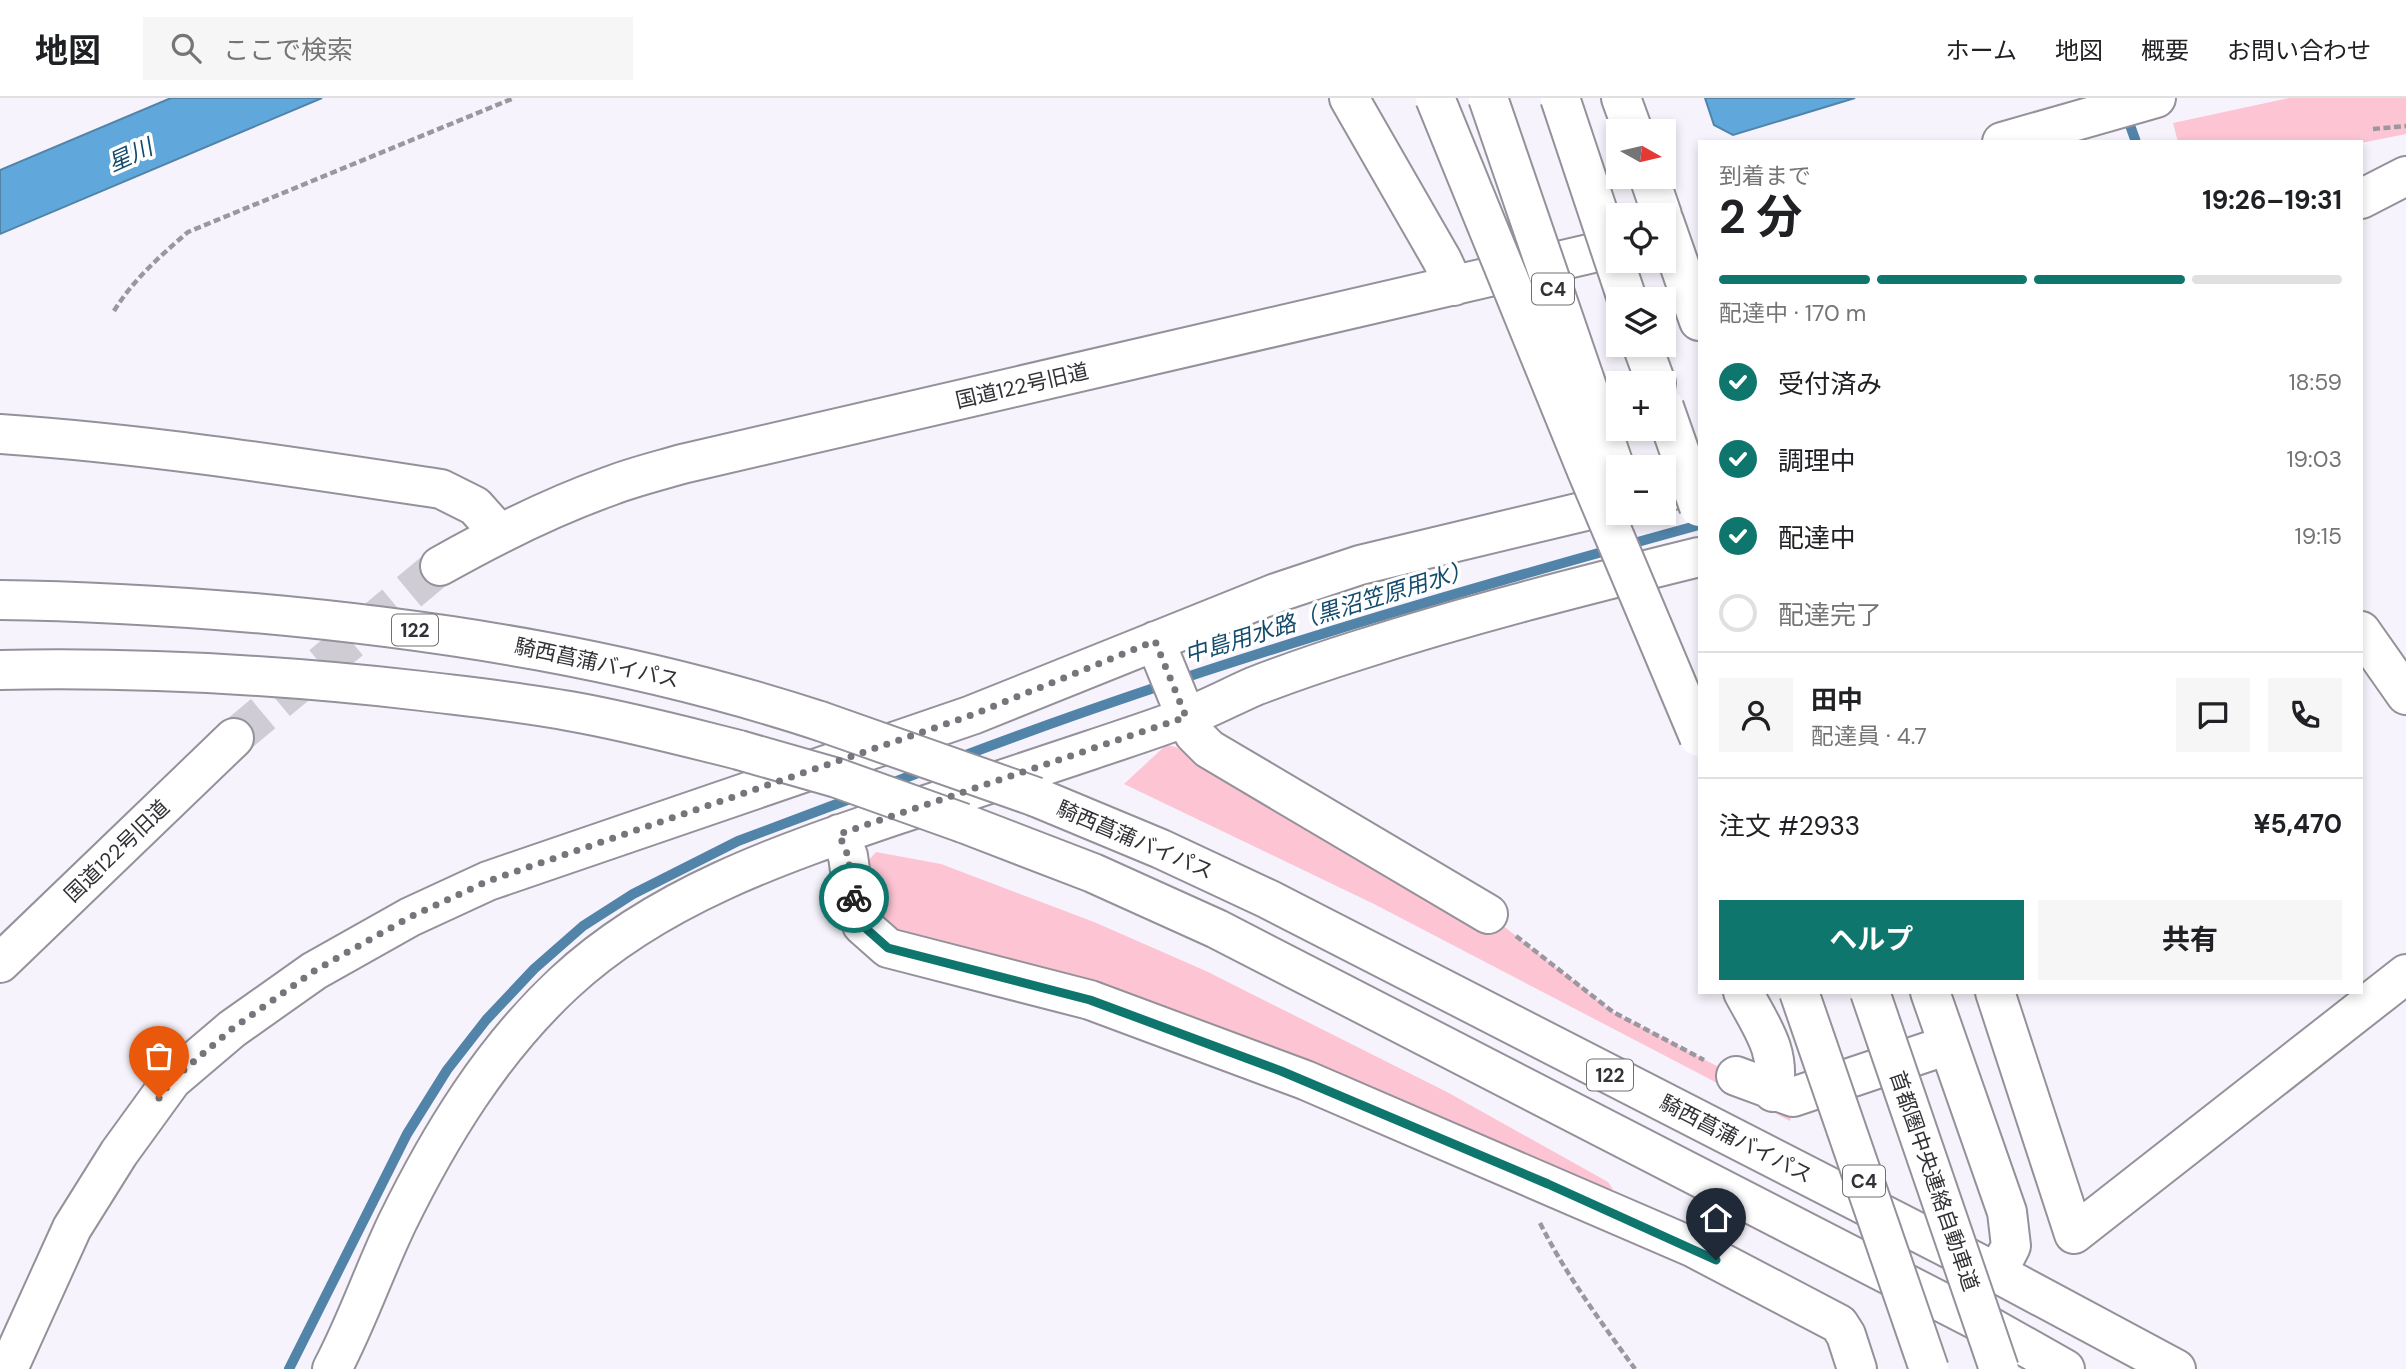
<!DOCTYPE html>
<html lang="ja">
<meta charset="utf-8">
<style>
:root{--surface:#fff;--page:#f6f6f6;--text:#202124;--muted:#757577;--line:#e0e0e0;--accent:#0f766e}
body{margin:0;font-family:"DM Sans","Noto Sans JP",sans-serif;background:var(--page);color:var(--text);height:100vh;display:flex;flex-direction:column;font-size:26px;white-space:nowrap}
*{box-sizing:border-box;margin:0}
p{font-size:23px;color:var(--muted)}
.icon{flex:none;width:38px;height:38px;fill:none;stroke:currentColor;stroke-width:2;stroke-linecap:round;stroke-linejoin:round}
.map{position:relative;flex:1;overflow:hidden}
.sheet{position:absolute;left:1698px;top:42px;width:665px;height:854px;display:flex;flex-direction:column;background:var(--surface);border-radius:0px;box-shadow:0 4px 10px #0003}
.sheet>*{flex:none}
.needle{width:46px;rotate:98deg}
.controls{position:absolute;left:1606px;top:21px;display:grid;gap:14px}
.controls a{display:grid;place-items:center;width:70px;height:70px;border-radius:0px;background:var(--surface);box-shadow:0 4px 10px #0003;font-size:35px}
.pin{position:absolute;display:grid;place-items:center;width:60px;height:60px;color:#fff;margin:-72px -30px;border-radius:50% 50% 50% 0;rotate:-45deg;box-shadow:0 0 7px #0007}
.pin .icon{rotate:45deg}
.courier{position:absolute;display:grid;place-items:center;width:70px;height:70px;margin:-35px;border:5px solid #0f766e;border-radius:50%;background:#fff;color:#222;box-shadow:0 2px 9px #0007}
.summary em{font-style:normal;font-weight:700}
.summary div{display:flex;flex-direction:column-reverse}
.summary{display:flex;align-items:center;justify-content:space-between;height:119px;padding:0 21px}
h1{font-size:46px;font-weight:700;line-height:52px}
.bar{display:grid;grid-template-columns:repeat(4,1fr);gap:10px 7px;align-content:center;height:84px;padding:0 21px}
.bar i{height:9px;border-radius:5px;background:var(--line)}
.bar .selected{background:var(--accent)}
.bar p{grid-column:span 4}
.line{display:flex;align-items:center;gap:18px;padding:0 21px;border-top:2px solid var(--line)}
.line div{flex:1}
.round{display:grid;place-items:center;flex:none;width:74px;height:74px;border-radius:0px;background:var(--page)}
ol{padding:0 21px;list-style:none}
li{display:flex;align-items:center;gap:21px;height:77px}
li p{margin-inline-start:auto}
li .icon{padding:7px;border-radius:50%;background:var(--accent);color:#fff;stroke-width:4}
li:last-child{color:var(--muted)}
li i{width:38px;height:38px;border:4px solid var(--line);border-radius:50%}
.action{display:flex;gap:14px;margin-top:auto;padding:14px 21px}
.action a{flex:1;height:80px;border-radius:0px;background:var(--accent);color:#fff;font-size:28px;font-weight:700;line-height:80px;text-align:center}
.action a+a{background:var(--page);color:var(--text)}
header{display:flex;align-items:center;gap:42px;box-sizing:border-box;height:98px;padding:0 35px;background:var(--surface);border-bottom:2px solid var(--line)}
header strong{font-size:33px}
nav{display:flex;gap:38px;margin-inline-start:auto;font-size:24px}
.search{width:490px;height:63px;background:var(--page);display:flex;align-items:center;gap:18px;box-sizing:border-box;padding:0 24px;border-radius:0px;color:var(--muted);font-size:26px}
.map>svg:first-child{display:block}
.green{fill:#fdc4d3}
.water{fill:#60a8db;stroke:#5284a9;stroke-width:2}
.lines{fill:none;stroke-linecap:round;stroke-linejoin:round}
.stream{stroke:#5284a9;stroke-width:10}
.minor-tunnel{stroke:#cfccd4;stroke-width:38;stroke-dasharray:38 19;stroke-linecap:butt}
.minor-casing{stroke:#94919a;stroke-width:42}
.highway-casing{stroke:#94919a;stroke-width:42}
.path{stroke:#9a989e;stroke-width:4.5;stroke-dasharray:7 3.5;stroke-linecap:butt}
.minor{stroke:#fff;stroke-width:38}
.highway{stroke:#fff;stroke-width:38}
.highway-bridge-casing{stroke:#94919a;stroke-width:42;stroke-linecap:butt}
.highway-bridge{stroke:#fff;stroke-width:38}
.done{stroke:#77757b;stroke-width:7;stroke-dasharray:0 12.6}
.route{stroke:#0f766e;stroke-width:9}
.labels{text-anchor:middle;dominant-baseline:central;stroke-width:7;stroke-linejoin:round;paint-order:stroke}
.shield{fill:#fff;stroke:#706f72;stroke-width:2}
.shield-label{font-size:19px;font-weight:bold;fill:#333135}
.street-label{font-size:21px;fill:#333135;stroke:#fff}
.water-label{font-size:23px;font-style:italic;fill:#134b6d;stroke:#fff}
</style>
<header>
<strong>地図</strong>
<div class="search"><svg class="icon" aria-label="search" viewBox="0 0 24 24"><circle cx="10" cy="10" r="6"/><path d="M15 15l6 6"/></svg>ここで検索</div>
<nav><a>ホーム</a><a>地図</a><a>概要</a><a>お問い合わせ</a></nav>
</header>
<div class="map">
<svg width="2406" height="1271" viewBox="0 0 2406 1271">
<rect width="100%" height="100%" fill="#f6f3fc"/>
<path class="green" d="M2289,0h117v36l-45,9 -183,-1 -5,-19z
M1166,647l10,2 92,57 220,110 125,98 123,64 -4,8 59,33 -1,4 -414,-216 -252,-121z
M876,754l65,12 153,58 112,49 241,121 161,90 5,7 -10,-1 -701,-254c-29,-19 -32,-41 -34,-73z"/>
<path class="water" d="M171,0h151l-322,136v-64z
M1705,0h150l-122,37 -19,-10z"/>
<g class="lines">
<path class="stream" d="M2126,16l10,28
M958,660c242,-92 491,-164 741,-233
M889,686l37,-14
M289,1271l118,-235 40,-64 39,-50 48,-51 49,-43 50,-32 105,-53 120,-45"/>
<path class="minor-tunnel" d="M234,640l206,-172"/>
<g class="minor-casing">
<path id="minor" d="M1349,0l93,162 12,26
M1621,0l12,33
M2002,44l154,-44
M1649,79l13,38
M2361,101l45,-23
M1664,123l35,100
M0,336c148,10 295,33 441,55l34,17 24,27
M1664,394l35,-8
M440,468c55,-31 111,-59 170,-80 23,-9 48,-15 72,-22l937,-217
M2361,533l45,64
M1155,543l31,76 8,17 15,15 279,165
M839,736l9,22 6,42 8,27 26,23 202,52 215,80 387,167 147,77 7,11 11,34
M0,865l234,-225
M1743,894c18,34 39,60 30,100
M1930,894l77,220 4,34 -14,27
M1995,894l79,242 332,-260
M1736,978l57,21 155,-52
M8,1271l64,-141 47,-75 53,-73 60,-51 82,-58 96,-54 78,-36 484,-166 304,-122 84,-28 259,-62
M332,1271c25,-47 42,-98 65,-146 43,-88 95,-173 167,-240 93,-87 217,-129 335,-169 64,-21 128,-43 192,-64 32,-11 64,-21 95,-33 24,-9 46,-21 69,-31 34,-13 69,-25 104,-36 112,-36 226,-65 340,-93"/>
</g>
<g class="highway-casing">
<path id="highway" d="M1642,247l14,38
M0,502c85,1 169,6 254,13 192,17 383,48 566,108
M0,572c141,-3 283,5 422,21 49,6 99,11 147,20 58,10 114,25 170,39
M1036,699l125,52 107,50 729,374 179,96
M963,725l130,50 124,56 777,400 71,40"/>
</g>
<path class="path" d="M2373,31l33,-3
M114,213c19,-31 46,-55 74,-79l326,-134
M1516,838l97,76 91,48
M1540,1125c26,52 61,99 95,146"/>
<use href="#minor" class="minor"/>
<use href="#highway" class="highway"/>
<g class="highway-bridge-casing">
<path id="highway-bridge" d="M1435,0l152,373 112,266
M1488,0l131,382
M1560,0l67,201
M1664,309l35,100
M820,623l216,76
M739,652l98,28 126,45
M1799,894l130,377
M1870,894l129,377"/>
</g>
<use href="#highway-bridge" class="highway-bridge"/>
</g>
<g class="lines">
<path class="done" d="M159,1000l13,-18 60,-51 82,-58 96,-54 78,-36 484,-166 183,-74 31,76 -347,117 9,22 6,42"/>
<path class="route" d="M854,800l8,27 26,23 202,52 191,71 267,113 168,76"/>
</g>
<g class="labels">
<g class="shield">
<rect x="1532" y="175.5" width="42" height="31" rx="5"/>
<rect x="392" y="516.5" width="46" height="31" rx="5"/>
<rect x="1587" y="961.5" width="46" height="31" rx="5"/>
<rect x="1843" y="1067.5" width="42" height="31" rx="5"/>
</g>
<g class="shield-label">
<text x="1553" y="191">C4</text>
<text x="415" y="532">122</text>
<text x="1610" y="977">122</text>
<text x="1864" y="1083">C4</text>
</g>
<g class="street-label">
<text transform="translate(1022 288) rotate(-13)">国道122号旧道</text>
<text transform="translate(597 565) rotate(12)">騎西菖蒲バイパス</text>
<text transform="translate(1135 742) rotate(23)">騎西菖蒲バイパス</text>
<text transform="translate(117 753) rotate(-44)">国道122号旧道</text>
<text transform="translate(1736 1041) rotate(27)">騎西菖蒲バイパス</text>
<text transform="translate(1934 1083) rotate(71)">首都圏中央連絡自動車道</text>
</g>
<g class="water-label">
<text transform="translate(130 57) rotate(-24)">星川</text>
<text transform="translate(1328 514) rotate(-17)">中島用水路（黒沼笠原用水）</text>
</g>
</g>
</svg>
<div class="controls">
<a><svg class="needle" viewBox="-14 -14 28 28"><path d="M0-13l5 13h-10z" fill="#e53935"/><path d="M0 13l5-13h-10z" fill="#757577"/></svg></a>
<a><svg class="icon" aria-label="locate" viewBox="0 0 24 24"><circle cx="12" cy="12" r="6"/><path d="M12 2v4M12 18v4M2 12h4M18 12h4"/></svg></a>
<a><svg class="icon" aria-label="layers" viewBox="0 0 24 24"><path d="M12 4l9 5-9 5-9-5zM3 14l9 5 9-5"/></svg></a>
<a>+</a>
<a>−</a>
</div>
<div class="pin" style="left:159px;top:1000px;background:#ea580c"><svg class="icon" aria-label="bag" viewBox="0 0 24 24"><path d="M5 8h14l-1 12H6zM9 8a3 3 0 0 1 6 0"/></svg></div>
<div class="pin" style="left:1716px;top:1162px;background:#1f2937"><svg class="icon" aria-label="home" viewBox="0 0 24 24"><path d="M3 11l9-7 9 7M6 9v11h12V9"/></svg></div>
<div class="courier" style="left:854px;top:800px"><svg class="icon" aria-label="bike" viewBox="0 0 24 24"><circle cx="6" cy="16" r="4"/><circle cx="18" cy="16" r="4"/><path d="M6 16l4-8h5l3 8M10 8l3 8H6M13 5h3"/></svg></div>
<section class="sheet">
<div class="summary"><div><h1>2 分</h1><p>到着まで</p></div><em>19:26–19:31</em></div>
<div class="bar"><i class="selected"></i><i class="selected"></i><i class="selected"></i><i></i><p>配達中 · 170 m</p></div>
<ol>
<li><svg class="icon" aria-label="check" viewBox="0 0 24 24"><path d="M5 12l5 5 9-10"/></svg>受付済み<p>18:59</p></li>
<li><svg class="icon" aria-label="check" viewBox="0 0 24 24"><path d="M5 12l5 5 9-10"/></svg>調理中<p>19:03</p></li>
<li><svg class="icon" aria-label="check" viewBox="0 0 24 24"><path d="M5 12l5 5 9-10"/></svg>配達中<p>19:15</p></li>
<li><i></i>配達完了</li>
</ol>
<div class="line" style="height:126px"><a class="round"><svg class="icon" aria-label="person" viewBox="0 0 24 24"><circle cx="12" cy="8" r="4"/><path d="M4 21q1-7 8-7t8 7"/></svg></a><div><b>田中</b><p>配達員 · 4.7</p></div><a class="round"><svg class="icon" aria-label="chat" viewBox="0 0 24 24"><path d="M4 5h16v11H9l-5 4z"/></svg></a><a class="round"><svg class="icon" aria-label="phone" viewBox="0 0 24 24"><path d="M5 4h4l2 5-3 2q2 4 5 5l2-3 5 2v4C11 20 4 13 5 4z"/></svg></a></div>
<div class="line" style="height:91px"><div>注文 #2933</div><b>¥5,470</b></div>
<div class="action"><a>ヘルプ</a><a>共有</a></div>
</section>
</div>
